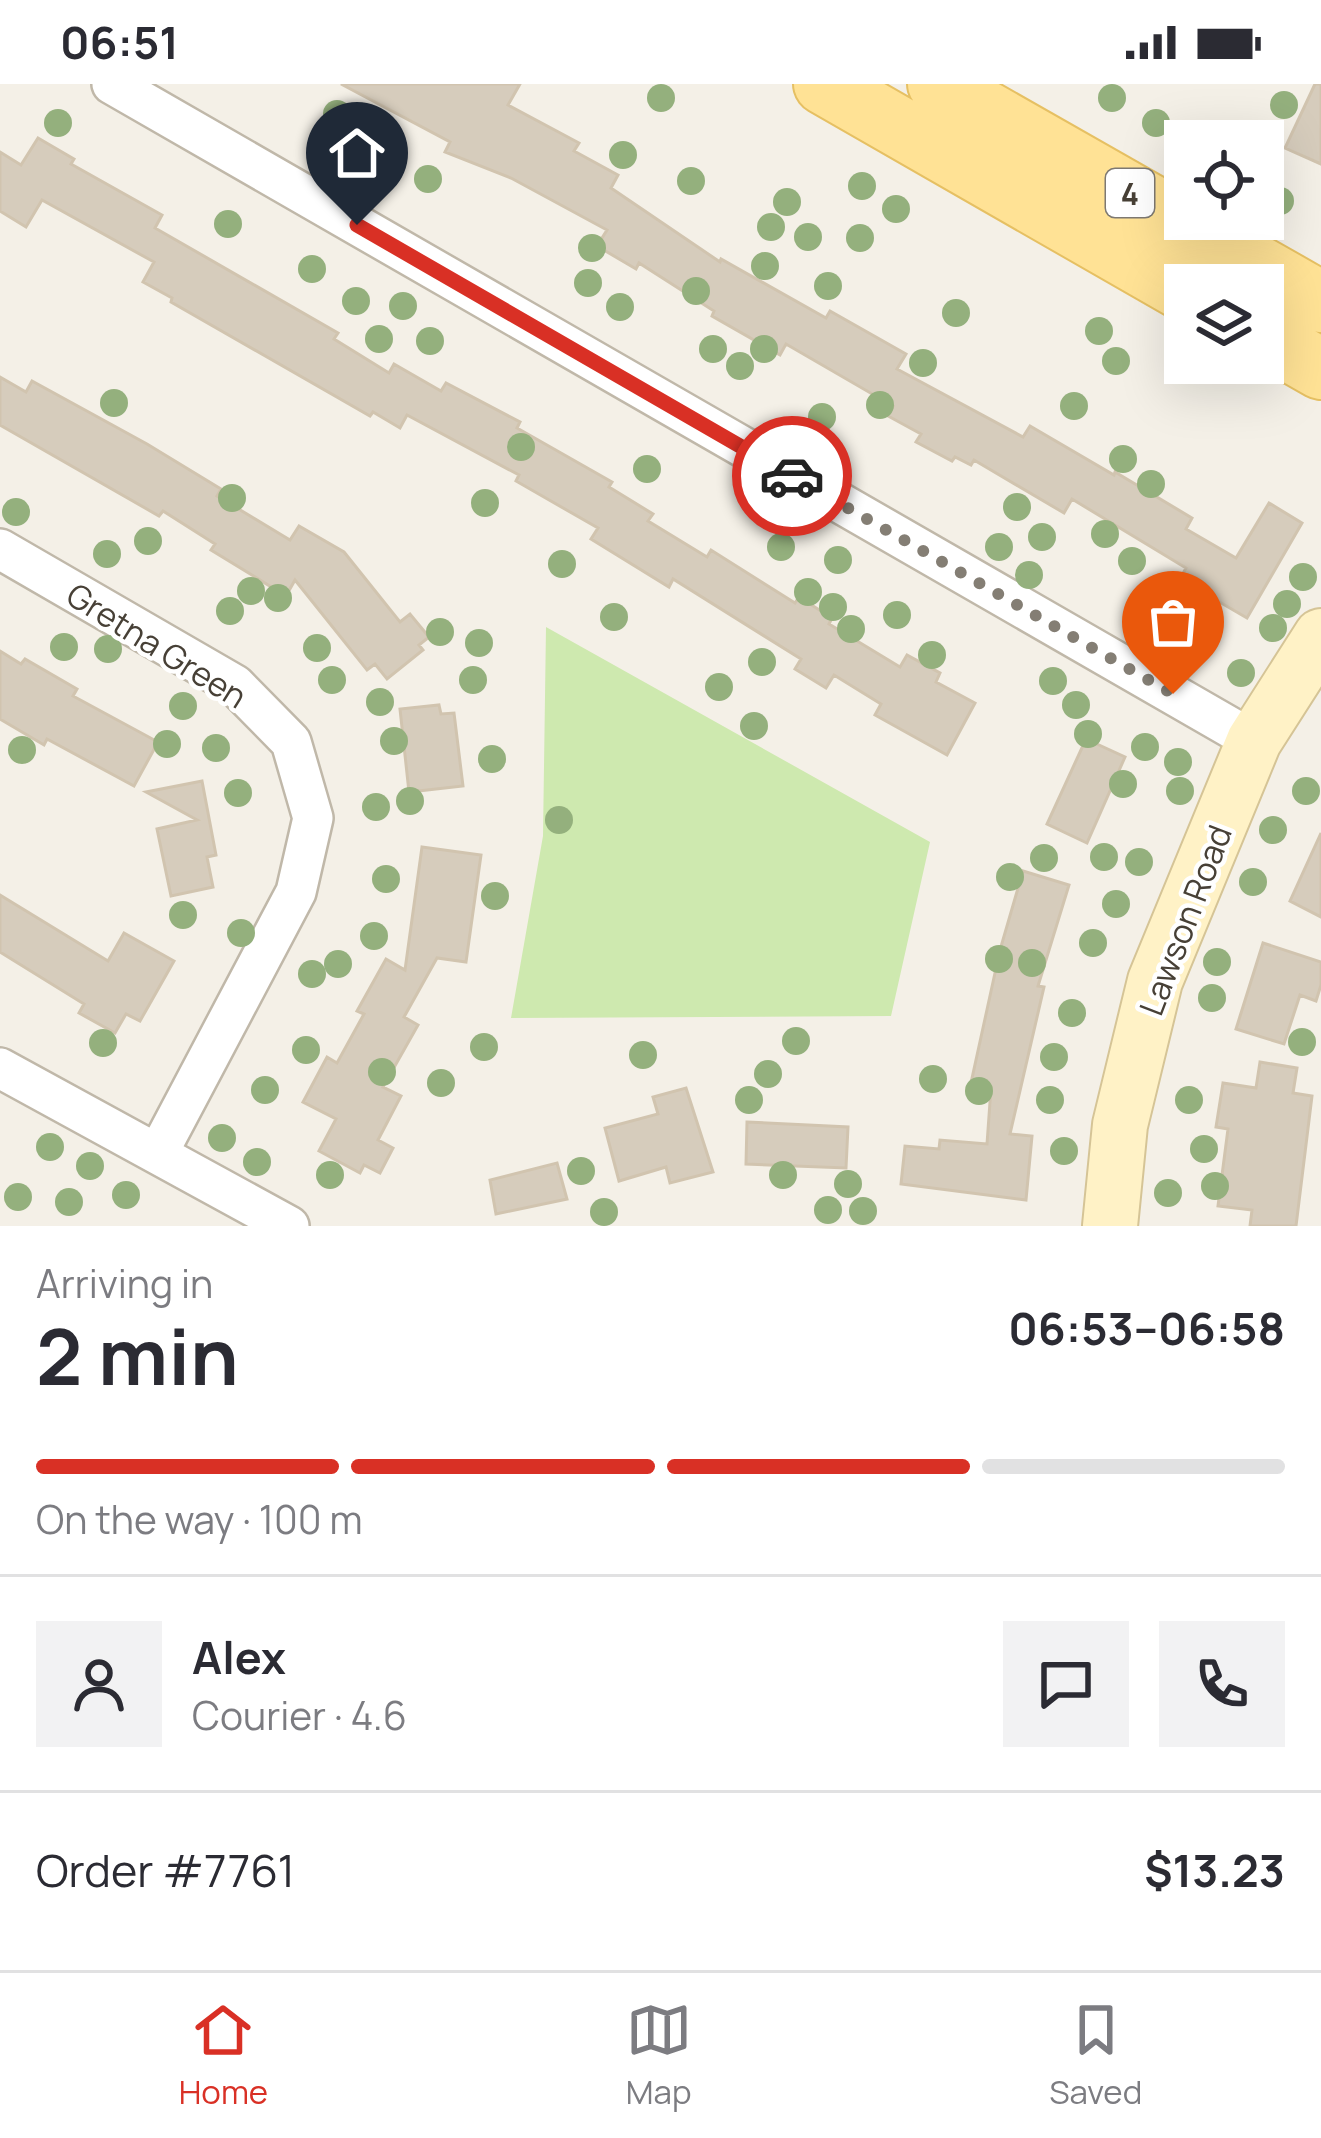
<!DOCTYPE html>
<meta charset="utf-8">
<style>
:root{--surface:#fff;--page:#f2f2f3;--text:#2b2b33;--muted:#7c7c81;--line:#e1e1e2;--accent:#d93025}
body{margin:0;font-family:Manrope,sans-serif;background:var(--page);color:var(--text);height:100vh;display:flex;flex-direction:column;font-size:45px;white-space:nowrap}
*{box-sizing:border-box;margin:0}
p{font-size:39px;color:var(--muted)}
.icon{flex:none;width:66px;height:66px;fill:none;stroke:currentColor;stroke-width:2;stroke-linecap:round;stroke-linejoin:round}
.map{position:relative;height:1142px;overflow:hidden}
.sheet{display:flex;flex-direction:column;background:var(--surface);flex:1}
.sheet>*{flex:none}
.buttons{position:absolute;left:1164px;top:36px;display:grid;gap:24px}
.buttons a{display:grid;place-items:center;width:120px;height:120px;border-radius:0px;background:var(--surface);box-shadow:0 12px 48px #0002;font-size:60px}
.pin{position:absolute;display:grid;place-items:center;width:102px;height:102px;color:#fff;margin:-123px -51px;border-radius:50% 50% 50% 0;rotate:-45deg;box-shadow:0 0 12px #0007}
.pin .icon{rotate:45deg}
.courier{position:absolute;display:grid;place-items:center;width:120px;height:120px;margin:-60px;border:9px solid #d93025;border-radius:50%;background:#fff;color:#222;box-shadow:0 3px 15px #0007}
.summary em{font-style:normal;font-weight:700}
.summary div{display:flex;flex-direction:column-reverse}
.summary{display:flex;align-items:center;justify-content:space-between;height:204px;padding:0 36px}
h1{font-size:78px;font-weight:700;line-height:90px}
.bar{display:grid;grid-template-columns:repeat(4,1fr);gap:18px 12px;align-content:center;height:144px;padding:0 36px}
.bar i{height:15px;border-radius:9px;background:var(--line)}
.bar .current{background:var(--accent)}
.bar p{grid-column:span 4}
.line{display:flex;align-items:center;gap:30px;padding:0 36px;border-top:3px solid var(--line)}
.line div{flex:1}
.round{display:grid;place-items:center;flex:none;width:126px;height:126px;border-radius:0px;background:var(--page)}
.status{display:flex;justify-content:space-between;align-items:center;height:84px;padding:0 60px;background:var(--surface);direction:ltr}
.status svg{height:33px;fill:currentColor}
.tab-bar{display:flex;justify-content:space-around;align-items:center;height:168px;border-top:3px solid var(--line);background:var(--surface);font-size:33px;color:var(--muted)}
.tab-bar a{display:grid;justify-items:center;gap:6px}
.tab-bar .current{color:var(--accent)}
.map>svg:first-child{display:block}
.green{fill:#cee9af}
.building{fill:#d6ccbc;stroke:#d1c4af;stroke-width:3}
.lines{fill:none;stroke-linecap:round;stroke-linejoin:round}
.street-casing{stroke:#c0b8a9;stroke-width:44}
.secondary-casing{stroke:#d5c496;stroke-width:58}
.primary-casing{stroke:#e6c063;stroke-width:64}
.street{stroke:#fff;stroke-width:39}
.secondary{stroke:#fff2c6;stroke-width:54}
.primary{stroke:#ffe295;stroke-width:60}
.tree{fill:#94b07d}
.done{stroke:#847e74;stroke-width:12;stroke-dasharray:0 21.6}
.route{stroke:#d93025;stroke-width:15}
.labels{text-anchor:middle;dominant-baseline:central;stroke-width:9;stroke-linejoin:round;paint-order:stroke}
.shield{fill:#fff;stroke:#7e7972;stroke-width:3}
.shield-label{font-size:30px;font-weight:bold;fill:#474036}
.street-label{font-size:33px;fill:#474036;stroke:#fff}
</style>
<div class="status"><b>06:51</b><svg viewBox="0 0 49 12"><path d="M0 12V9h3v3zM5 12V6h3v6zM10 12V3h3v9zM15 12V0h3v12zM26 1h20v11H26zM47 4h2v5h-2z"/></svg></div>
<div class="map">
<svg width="1321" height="1142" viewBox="0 0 1321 1142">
<rect width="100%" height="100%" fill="#f4f0e7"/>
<path class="green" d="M546,543l384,215 -39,174 -380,2 32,-182z"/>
<path class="building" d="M341,0h179l-12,21 71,38 -5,8 44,24 -7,13 109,74 1,-3 105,59 4,-7 76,43 -9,15 126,68 7,-11 84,49 1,-3 77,46 -6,11 50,29 33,-55 33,20 -55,95 -67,-39 6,-11 -114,-69 -8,14 -90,-53 -3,5 -16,-8 -3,4 -36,-19 5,-8 -33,-18 5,-10 -107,-62 -6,11 -68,-39 2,-5 -75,-48 -3,6 -39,-23 10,-16 -96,-52 -66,-26 5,-10z
M1315,0h6v80l-36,-16z
M38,54l36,21 -3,5 91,51 -7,13 183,105 -4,6 55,34 5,-9 47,27 5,-8 74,39 -3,6 95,54 -3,5 44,27 -5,7 59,36 4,-7 84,53 4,-6 33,21 -3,6 71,43 7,-12 33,18 -4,9 39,21 -28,52 -72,-40 6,-11 -47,-29 -8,13 -31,-19 6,-10 -128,-80 -4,8 -78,-48 7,-11 -82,-47 3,-6 -112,-60 -7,13 -27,-16 -3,4 -199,-114 1,-4 -29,-16 11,-20 -112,-62 -16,27 -26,-16v-59l21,13z
M0,293l26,15 6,-11 115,63 74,45 -4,7 73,44 9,-14 45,26 56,70 10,-8 19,23 -10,8 4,5 -36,29 -12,-15 -8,6 -72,-90 -9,16 -75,-46 4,-6 -52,-33 -4,5 -159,-91z
M0,567l21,13 4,-5 52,30 -4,7 85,46 -24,44 -87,-47 -3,6 -44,-26z
M439,621l2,9 13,-1 9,73 -54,6 -9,-83z
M1086,655l39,18 -38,86 -40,-19z
M202,697l14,74 -9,2 6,30 -42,9 -14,-67 40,-9 -51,-28z
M1321,749v84l-31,-16z
M422,763l59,8 -15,107 -29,-4 -33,59 14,8 -35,62 18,9 -23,44 15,8 -13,25 -16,-8 -4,8 -41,-22 17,-32 -33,-17 24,-45 10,6 27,-49 -7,-3 29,-52 19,11z
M1023,787l46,14 -31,101 6,1 -34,147 22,2 -6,64 -125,-16 4,-38 34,3 1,-9 47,4 4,-56 -20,-5 29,-133z
M0,811l108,66 16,-28 50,28 -34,60 -14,-7 -11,19 -36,-20 5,-9 -84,-52z
M1263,859l58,19v23l-5,16 -16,-6 -16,49 -48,-15z
M1260,978l37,6 -4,25 19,3 -16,130h-46l2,-16 -34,-4 10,-77 -12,-2 7,-44 33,5z
M686,1004l27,84 -43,11 -4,-16 -47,14 -14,-53 53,-14 -5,-17z
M747,1038l101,5 -2,41 -100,-4z
M557,1079l10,36 -71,15 -6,-34z"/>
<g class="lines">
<g class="street-casing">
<path id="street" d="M112,0l1142,657
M0,465l235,136 56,57 22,76 -17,74 -138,261
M0,984l289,158"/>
</g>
<g class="secondary-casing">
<path id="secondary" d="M1110,1142l10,-101 35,-144 99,-240 67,-105"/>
</g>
<g class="primary-casing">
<path id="primary" d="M824,0l361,207
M938,0l383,218
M1263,252l58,33"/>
</g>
<use href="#street" class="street"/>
<use href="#secondary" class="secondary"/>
<use href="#primary" class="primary"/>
</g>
<g class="tree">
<circle cx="661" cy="14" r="14"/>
<circle cx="1112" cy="14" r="14"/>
<circle cx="1284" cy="21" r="14"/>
<circle cx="337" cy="30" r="14"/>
<circle cx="58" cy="39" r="14"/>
<circle cx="1156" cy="39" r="14"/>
<circle cx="623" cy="71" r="14"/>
<circle cx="428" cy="95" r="14"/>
<circle cx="691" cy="97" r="14"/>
<circle cx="862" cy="102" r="14"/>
<circle cx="1280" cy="117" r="14"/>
<circle cx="787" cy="118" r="14"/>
<circle cx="896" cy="125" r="14"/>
<circle cx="228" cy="140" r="14"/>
<circle cx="771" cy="143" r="14"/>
<circle cx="808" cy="153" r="14"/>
<circle cx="860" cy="154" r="14"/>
<circle cx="592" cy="164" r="14"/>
<circle cx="765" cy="182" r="14"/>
<circle cx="312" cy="185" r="14"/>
<circle cx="588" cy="199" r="14"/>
<circle cx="828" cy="202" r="14"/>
<circle cx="696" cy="207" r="14"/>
<circle cx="356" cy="217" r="14"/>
<circle cx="403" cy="222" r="14"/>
<circle cx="620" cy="223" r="14"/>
<circle cx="956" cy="229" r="14"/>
<circle cx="1099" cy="247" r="14"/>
<circle cx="379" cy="255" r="14"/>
<circle cx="430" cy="257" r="14"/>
<circle cx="713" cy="265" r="14"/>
<circle cx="764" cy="265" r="14"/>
<circle cx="1116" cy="277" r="14"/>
<circle cx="923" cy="279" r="14"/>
<circle cx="740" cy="282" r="14"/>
<circle cx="114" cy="319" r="14"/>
<circle cx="880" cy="321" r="14"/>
<circle cx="1074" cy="322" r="14"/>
<circle cx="822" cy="333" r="14"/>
<circle cx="521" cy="363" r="14"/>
<circle cx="1123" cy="375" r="14"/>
<circle cx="647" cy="385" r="14"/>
<circle cx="1151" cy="400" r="14"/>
<circle cx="232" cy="414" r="14"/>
<circle cx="485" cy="419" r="14"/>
<circle cx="1017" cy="423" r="14"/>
<circle cx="16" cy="428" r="14"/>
<circle cx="1105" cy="450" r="14"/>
<circle cx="1042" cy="453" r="14"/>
<circle cx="148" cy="457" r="14"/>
<circle cx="781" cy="463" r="14"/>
<circle cx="999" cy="463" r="14"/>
<circle cx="107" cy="470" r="14"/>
<circle cx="838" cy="476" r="14"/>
<circle cx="1132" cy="477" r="14"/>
<circle cx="562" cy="480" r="14"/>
<circle cx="1029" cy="491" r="14"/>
<circle cx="1303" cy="493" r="14"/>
<circle cx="251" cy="507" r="14"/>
<circle cx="808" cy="508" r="14"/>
<circle cx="278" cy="514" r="14"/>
<circle cx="1287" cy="520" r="14"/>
<circle cx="833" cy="523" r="14"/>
<circle cx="230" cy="527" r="14"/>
<circle cx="897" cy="531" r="14"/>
<circle cx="614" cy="533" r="14"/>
<circle cx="1206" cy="544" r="14"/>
<circle cx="1273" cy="544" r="14"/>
<circle cx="851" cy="545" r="14"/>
<circle cx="440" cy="548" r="14"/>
<circle cx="479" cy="559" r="14"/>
<circle cx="64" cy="563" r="14"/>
<circle cx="317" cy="564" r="14"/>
<circle cx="108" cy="565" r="14"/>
<circle cx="1164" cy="565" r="14"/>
<circle cx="932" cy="571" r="14"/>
<circle cx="762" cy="578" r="14"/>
<circle cx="1241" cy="589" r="14"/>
<circle cx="332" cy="596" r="14"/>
<circle cx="473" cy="596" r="14"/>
<circle cx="1053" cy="597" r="14"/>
<circle cx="719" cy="603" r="14"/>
<circle cx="380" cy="618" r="14"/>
<circle cx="1076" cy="621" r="14"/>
<circle cx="183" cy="622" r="14"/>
<circle cx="754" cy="642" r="14"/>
<circle cx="1088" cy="650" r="14"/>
<circle cx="394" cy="657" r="14"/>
<circle cx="167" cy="660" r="14"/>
<circle cx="1145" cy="663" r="14"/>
<circle cx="216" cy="664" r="14"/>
<circle cx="22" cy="666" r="14"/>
<circle cx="492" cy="675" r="14"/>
<circle cx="1178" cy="678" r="14"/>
<circle cx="1123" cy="700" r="14"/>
<circle cx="1180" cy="707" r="14"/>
<circle cx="1306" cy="707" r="14"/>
<circle cx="238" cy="709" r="14"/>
<circle cx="410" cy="717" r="14"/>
<circle cx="376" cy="723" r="14"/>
<circle cx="559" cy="736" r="14"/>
<circle cx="1273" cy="746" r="14"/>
<circle cx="1104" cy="773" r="14"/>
<circle cx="1044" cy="774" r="14"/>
<circle cx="1139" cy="778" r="14"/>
<circle cx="1010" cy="793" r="14"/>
<circle cx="386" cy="795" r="14"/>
<circle cx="1253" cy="798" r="14"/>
<circle cx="495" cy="812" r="14"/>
<circle cx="1116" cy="820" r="14"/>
<circle cx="183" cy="831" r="14"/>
<circle cx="241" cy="849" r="14"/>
<circle cx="374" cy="852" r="14"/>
<circle cx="1093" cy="859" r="14"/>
<circle cx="999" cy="875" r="14"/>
<circle cx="1217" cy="878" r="14"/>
<circle cx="1032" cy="879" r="14"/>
<circle cx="338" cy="880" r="14"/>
<circle cx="312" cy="890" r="14"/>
<circle cx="1212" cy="914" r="14"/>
<circle cx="1072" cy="929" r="14"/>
<circle cx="796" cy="957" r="14"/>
<circle cx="1302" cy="958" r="14"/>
<circle cx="103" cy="959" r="14"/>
<circle cx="484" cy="963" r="14"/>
<circle cx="306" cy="966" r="14"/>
<circle cx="643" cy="971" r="14"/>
<circle cx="1054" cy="973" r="14"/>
<circle cx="382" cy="988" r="14"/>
<circle cx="768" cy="990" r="14"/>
<circle cx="933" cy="995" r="14"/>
<circle cx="441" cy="999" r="14"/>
<circle cx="265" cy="1006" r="14"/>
<circle cx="979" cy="1007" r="14"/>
<circle cx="749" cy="1016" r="14"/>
<circle cx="1050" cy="1016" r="14"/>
<circle cx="1189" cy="1016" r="14"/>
<circle cx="222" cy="1054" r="14"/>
<circle cx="50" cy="1063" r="14"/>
<circle cx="1204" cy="1065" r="14"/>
<circle cx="1064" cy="1067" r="14"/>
<circle cx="257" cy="1078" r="14"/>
<circle cx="90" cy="1082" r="14"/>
<circle cx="581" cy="1087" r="14"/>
<circle cx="330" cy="1091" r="14"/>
<circle cx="783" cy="1091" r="14"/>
<circle cx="848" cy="1100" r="14"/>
<circle cx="1215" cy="1102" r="14"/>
<circle cx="1168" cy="1109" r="14"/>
<circle cx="126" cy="1111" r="14"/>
<circle cx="18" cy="1113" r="14"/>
<circle cx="69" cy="1118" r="14"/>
<circle cx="828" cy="1126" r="14"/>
<circle cx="863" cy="1127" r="14"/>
<circle cx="604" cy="1128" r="14"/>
</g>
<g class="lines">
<path class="done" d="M792,392l381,218"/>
<path class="route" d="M357,141l435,251"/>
</g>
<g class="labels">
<rect class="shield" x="1106" y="85" width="48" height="48" rx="9"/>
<g class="shield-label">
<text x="1130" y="109">4</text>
</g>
<g class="street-label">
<text transform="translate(157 561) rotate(32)">Gretna Green</text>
<text transform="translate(1185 836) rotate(-69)">Lawson Road</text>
</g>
</g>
</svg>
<div class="buttons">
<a><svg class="icon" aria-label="locate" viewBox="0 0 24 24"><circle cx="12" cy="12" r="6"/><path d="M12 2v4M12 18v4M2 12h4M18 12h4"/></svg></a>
<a><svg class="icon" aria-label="layers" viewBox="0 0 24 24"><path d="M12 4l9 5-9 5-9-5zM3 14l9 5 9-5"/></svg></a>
</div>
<div class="pin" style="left:1173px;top:610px;background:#ea580c"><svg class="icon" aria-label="bag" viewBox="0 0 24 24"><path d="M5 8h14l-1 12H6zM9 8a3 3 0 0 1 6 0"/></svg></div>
<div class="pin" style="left:357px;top:141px;background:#1f2937"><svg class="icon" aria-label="home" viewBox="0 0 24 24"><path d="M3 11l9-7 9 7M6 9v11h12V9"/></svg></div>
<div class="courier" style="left:792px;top:392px"><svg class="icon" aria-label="car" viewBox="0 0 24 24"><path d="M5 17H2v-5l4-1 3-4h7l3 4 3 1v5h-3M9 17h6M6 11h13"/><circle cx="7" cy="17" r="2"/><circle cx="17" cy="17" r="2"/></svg></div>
</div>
<section class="sheet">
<div class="summary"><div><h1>2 min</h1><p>Arriving in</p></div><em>06:53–06:58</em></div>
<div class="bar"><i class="current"></i><i class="current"></i><i class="current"></i><i></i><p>On the way · 100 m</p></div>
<div class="line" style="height:216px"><a class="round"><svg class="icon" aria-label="person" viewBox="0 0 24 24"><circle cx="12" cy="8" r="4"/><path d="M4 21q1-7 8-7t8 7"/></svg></a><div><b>Alex</b><p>Courier · 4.6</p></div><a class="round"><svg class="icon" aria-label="chat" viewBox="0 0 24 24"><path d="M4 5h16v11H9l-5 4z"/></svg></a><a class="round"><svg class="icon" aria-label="phone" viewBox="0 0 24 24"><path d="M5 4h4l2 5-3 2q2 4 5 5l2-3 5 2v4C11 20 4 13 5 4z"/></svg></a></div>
<div class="line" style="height:156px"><div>Order #7761</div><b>$13.23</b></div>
</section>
<nav class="tab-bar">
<a class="current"><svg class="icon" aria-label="home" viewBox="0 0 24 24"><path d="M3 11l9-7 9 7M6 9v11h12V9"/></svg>Home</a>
<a><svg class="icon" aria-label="map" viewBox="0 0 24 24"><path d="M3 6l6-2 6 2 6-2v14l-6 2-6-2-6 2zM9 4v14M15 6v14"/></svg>Map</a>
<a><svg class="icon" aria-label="saved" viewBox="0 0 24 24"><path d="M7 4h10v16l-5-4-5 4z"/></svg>Saved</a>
</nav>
